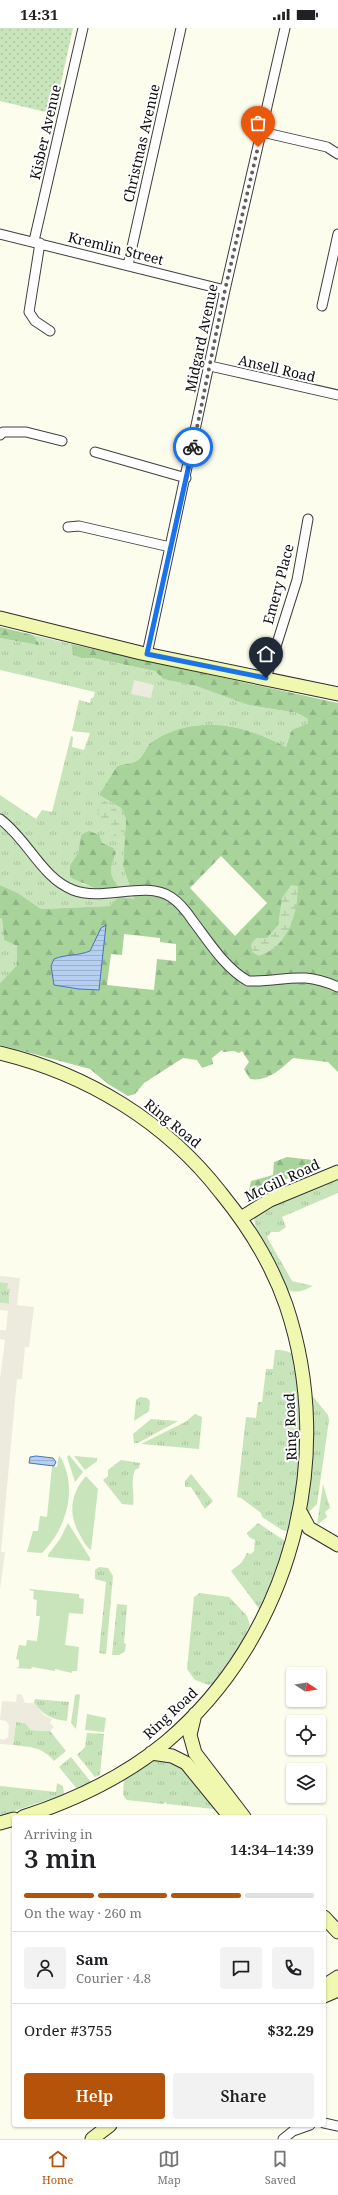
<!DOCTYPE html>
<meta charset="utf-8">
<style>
:root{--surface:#fff;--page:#f2f2f2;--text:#202124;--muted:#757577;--line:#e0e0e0;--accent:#b45309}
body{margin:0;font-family:"Noto Serif",serif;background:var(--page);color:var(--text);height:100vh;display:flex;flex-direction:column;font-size:15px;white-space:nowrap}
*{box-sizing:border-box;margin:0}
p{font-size:13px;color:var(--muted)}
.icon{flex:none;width:22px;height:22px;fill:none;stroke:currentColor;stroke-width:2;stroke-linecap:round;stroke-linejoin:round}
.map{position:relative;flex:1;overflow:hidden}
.details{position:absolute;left:12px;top:1787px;width:314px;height:312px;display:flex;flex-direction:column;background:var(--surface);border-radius:4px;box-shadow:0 1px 3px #0004}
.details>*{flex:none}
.needle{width:26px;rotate:102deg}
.fabs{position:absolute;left:286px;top:1639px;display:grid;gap:8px}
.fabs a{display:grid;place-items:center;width:40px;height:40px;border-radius:4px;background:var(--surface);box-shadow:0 1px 3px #0004;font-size:20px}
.pin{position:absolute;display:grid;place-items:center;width:34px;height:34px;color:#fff;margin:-41px -17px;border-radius:50% 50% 50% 0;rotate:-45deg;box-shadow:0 0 4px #0007}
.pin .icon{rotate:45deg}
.courier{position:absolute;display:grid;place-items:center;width:40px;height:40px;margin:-20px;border:3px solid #1a73e8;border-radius:50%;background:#fff;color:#222;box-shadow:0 1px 5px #0007}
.headline em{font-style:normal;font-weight:600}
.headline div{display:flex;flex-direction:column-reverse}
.headline{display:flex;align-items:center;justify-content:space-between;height:68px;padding:0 12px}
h1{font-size:26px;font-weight:600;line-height:30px}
.bar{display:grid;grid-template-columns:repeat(4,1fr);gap:6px 4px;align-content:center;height:48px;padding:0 12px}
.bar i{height:5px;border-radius:3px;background:var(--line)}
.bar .selected{background:var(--accent)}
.bar p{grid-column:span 4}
.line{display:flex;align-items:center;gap:10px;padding:0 12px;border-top:1px solid var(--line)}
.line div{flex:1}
.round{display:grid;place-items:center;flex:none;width:42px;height:42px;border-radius:4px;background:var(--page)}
.cta{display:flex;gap:8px;margin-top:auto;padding:8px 12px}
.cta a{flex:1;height:46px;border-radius:4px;background:var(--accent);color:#fff;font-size:16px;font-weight:600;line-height:46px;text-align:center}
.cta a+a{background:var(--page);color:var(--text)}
.status{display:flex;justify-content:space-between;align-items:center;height:28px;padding:0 20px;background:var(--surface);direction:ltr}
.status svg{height:11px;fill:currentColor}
.tab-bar{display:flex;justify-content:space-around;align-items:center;height:56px;border-top:1px solid var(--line);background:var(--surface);font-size:11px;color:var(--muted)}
.tab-bar a{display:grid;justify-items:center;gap:2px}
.tab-bar .selected{color:var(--accent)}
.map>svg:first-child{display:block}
.grass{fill:url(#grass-tufts)}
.forest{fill:url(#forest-firs);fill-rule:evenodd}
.wetland{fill:url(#wetland-marsh)}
.park{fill:url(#park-dots)}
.garden{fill:#c7e4ba}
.plaza{fill:#ecebdd}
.water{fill:url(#water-rules);stroke:#4474c0}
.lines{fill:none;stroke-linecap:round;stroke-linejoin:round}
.street-casing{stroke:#3f3f3f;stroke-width:11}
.secondary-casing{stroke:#2e2e2e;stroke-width:15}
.street{stroke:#fff;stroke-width:9}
.secondary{stroke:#f0f7ae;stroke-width:13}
.done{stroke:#60605b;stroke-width:4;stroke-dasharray:0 7.2}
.route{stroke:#1a73e8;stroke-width:5}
.labels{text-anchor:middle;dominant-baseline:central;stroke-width:4;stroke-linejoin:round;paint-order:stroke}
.street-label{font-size:14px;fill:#0c0c0c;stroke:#fff}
</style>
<div class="status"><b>14:31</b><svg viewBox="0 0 49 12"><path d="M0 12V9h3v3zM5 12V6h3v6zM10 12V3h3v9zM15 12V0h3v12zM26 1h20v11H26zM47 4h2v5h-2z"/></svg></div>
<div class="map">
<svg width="338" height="2111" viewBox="0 0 338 2111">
<defs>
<pattern id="grass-tufts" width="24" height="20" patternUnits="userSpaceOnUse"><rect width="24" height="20" fill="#c7e4ba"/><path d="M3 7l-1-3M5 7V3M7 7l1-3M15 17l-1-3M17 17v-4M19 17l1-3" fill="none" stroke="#aac29f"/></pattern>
<pattern id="forest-firs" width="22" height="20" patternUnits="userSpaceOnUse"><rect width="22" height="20" fill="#a8d39a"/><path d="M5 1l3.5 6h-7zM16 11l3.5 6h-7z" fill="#8fb484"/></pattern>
<pattern id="wetland-marsh" width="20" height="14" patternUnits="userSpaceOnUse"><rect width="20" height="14" fill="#c7e4ba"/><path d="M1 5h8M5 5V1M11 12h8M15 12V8" fill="none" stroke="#aac29f"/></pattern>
<pattern id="park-dots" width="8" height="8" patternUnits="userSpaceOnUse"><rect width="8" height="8" fill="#c7e4ba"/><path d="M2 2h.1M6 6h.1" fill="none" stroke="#aac29f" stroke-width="1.8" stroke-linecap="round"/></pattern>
<pattern id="water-rules" width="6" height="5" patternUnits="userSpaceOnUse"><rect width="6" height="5" fill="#b6cef0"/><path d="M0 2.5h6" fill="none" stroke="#9bb0cd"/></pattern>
</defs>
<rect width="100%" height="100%" fill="#fdfded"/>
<path class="grass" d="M33,607l38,9 2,11 8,3h10l64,13 8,8 33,7 52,19 49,8 11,6 -1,5 -21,23c-42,-23 -90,-33 -133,-6 -7,4 -9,15 -15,19 -5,4 -15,4 -21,6l-18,29 22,13 5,11 -3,47 11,34 -9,-2c-12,-21 -19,-20 -9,-45l-35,-18 -3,18 -8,12 12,19 17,4 18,10 -7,8 -69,3 -23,-16 -18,-8v-90l36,24 6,-9 10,2 19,-76 2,1 -1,10 12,3 6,-17 -18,-2 7,-31 11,3 1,-5h2l2,-6 -95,-22v-32l38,7v-3z
M0,890l2,1 2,21 13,6v19l-17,18z
M338,1149v16l-56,24 4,10 -7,5h-8l-4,5 25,44 21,5c-11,5 -16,8 -27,3l-29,-57 -3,-13 6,-8z
M0,1254l8,1 2,6 -1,15 -9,-1z
M275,1322c5,0 14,0 17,5 13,25 10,153 -5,176l-5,-1 -20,-13 -1,-4 -20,-15 -4,-1 9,-80 10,1 2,-16h4l4,-33h7z
M310,1365l18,22 1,5 -12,84 -11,11 6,-53z
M140,1369l7,1 3,3 -1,10 -15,10 2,-21z
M195,1386l7,3 -3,32 -58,-5 44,-22z
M151,1391l27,2 -40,22h-4l-1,-9z
M121,1432l19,3 -1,5 -4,2c-5,12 0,23 -2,35l-11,-1 -19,-24 5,-4v-6z
M191,1446l22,27 -8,8 -14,-22h-6v-6z
M323,1456l7,24 -5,4 2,5 -10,8z
M258,1495l27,18 -12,40 -13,29 -29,-39 11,-9 5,-9 4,1 3,-3 1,-11 -6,-3 -2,-4z
M99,1539l9,1 5,8 -7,78 -7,-1 7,-71 -11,-3v-9z
M200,1565l29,4 18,19 3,9 -12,23 -25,35 -4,2 -14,-5 -8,-11 7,-72z
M117,1576l10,1 -3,38 2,1 -1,7 -6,4h-7z
M35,1671l34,3 -2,19c-16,-2 -22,-5 -33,-18z
M16,1694l9,1 6,7 19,1 16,20 -12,10c-11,-14 -24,-14 -41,-16z
M87,1705l17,1 -4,41 -5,2 -18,-22 8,-8z
M71,1729l20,25 -14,7 -18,-22z
M157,1731l23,4 34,46 -47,-5 -2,-2 -2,2 -36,-4 -4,-5 1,-18z
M57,1755l6,3 1,8 -64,22v-30l56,6z"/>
<path class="forest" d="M0,599l33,8 5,7v3l-38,-7z
M71,616l267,59v369l-10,-10 -35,-4c-12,11 -26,24 -43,21l-6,-10 5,-7 -7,-11 -3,2 -5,-2 -11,1 -1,-2 -10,8 1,6 -11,4 -5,-8 -14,-2 -39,25 -9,11 -7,2 -20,-12 -18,-15 -90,-24v-62l17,-18v-19l-13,-6 -2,-21 -2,-1v-33l18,8 23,16 69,-3 7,-8c-16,-9 -32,-13 -47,-21v-12l8,-12 3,-18 8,-4 10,4 3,8 11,5 3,5c-10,25 -3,23 9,45l9,1 -11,-33 3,-47 -5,-11 -22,-13 18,-29c6,-2 16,-2 21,-6 6,-4 8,-15 15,-19 43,-27 91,-17 133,6l6,-17 15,-6 1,-5 -11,-6 -49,-8 -52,-19 -33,-7 -8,-8 -63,-13h-11l-8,-3zM221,828l46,47 -32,33 -45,-48zM124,906l36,4v4l16,2v17l-19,-2 -3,31 -47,-5 4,-31 11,1z
M287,1129l26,3 1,3 -3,5 -51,23h-11l2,-10 22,-6 1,-13z"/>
<path class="wetland" d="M102,772c14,5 27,22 20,37l-9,-1c-7,-8 -23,-27 -11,-36z
M291,857l7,1c0,28 -10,61 -39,70l-7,-4 -1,-8 5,-6h11l11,-13 4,-27z"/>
<path class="park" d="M0,0h73l-19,86 -54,-13z"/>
<path class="garden" d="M59,1427c20,31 8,73 -17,98l-15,-1 6,-21h5l2,-15 7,1 5,-51 5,1z
M69,1427l14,17 -8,10 -8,-25z
M74,1428l23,2v3l-12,9z
M86,1448l12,13 -7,61c-5,-3 -8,-10 -11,-15 -12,-21 -10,-41 6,-59z
M68,1495l22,35v3l-42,-4v-2l12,-16z
M30,1561l49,5v4l5,1 -1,15 -14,-1 -4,32 14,2 -2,24h-5v2l-17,-4v2l-23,-4 -1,2 -16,-1 4,-1v-7l-3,-1 3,-14 7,1 1,-6 10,1 3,-25h-4l1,-16 -4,-1 1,-8 -5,-1z
M78,1666l2,1 -4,34 -5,-6 4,-28z
M87,1686l19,4 -2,14 -19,-2z"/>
<path class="plaza" d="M134,652l20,5 -3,13 -20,-4z
M0,1248l20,2 -3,27 17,2 -5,40h-4l-3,32h-5l-16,173h4l-5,37v-210l5,-39 -5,-1v-9h6l2,-19 -8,-1v-7l9,1 1,-15h-3l1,-6 -8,-1v4z
M17,1666l5,1 3,8h9l10,12 8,4 -2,4 4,4 -4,4 -19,-1 -6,-7 -9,-1 -3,23 -13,-1v-5l4,1 4,-3 1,-12 -3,-4 -6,-1 2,-19 14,1z"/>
<path class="water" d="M106,897l-7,65 -20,-1 -25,-4 -3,-19 3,-7c12,-5 24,-3 36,-8l11,-23z
M36,1428l17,2 3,4 -2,4 -25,-3 1,-6z"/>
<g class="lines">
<g class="street-casing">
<path id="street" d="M262,104l65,15 11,7
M0,206l225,56
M34,213l49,-213
M40,215l-11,69 6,9 15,10
M128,237l53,-237
M322,278l16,-72
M210,338l128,29
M0,407l3,-3h23l36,9
M95,424l91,26
M68,499l11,-1 91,21
M147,626l78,-364 60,-262
M266,650l31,-98 11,-61
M0,791c28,21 42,59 73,71 30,12 72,-10 98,7 9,6 16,15 22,24 16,21 32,47 55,60 38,1 51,-11 90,6
M324,2095l14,3
M283,2111l10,-8 17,-6"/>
</g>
<g class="secondary-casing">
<path id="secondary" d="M0,590l141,35 197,41
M0,1025c87,21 166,69 221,140 27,33 51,72 65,112 52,154 4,332 -120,437 -42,35 -91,58 -143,75
M241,1190l29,-18 68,-28
M301,1485l8,15 29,17
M195,1686l-5,21 5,18 49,64
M151,1725l21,3 14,7 44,54
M0,1795l14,-4
M324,1889l14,15
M324,1958l14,-9
M324,1968l14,-6
M92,2111l18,-14"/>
</g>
<use href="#street" class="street"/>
<use href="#secondary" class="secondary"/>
</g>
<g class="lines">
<path class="done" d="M193,419l32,-157 33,-143"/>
<path class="route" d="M193,419l-46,207 119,24"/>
</g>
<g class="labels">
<g class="street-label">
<text transform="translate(45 104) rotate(-77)">Kisber Avenue</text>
<text transform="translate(141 115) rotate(-77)">Christmas Avenue</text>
<text transform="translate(116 220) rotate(14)">Kremlin Street</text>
<text transform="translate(201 310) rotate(-78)">Midgard Avenue</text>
<text transform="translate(277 340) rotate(13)">Ansell Road</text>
<text transform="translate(278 556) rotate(-75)">Emery Place</text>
<text transform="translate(173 1095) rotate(39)">Ring Road</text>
<text transform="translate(282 1152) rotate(-25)">McGill Road</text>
<text transform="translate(290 1399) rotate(-92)">Ring Road</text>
<text transform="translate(170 1685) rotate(-43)">Ring Road</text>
</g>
</g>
</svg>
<div class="fabs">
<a><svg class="needle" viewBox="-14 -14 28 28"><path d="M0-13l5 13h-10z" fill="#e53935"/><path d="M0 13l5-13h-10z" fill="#757577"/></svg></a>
<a><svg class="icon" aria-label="locate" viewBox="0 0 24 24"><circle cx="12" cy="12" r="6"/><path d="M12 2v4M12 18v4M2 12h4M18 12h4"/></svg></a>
<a><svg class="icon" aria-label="layers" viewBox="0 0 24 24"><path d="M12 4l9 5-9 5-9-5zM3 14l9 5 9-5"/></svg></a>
</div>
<div class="pin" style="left:258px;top:119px;background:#ea580c"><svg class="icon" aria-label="bag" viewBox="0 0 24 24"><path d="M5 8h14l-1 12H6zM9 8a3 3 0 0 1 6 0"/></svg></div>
<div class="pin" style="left:266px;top:650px;background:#1f2937"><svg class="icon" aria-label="home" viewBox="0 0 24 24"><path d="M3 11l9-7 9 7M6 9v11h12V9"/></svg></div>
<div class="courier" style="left:193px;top:419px"><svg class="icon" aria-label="bike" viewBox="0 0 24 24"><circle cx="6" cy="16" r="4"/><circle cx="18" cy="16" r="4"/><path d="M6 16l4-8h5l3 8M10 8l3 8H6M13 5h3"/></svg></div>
<section class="details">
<div class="headline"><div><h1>3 min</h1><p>Arriving in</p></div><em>14:34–14:39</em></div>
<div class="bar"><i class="selected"></i><i class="selected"></i><i class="selected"></i><i></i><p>On the way · 260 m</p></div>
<div class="line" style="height:72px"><a class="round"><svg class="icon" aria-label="person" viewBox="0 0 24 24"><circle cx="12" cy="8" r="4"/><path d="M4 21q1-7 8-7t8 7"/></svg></a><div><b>Sam</b><p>Courier · 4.8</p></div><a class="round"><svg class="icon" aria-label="chat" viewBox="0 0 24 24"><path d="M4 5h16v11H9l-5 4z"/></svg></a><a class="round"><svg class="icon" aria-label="phone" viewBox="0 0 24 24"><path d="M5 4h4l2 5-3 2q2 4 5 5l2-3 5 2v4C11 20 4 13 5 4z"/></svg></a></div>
<div class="line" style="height:52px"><div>Order #3755</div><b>$32.29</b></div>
<div class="cta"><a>Help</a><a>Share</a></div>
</section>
</div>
<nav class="tab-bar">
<a class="selected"><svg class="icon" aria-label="home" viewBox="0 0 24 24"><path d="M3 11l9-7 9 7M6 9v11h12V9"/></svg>Home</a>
<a><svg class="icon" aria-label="map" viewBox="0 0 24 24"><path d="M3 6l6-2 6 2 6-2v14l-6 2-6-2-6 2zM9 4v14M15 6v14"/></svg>Map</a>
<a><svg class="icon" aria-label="saved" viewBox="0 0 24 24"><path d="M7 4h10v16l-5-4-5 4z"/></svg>Saved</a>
</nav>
